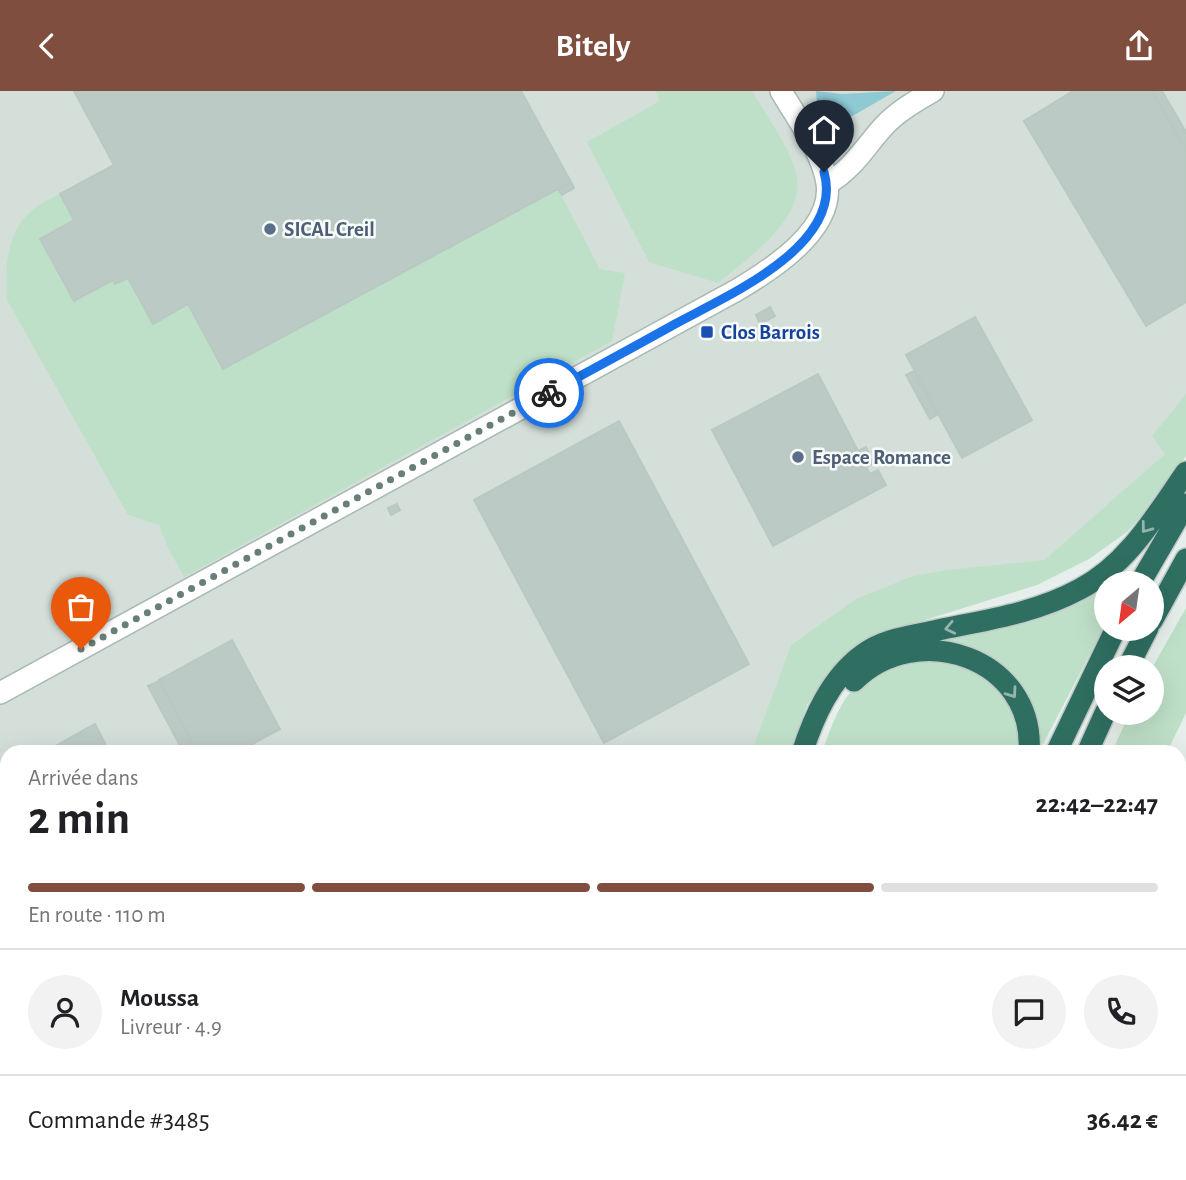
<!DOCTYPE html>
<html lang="fr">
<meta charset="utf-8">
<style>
:root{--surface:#fff;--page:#f2f2f2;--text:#202124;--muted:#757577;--line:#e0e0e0;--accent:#7f4e3f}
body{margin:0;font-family:"Alegreya Sans",sans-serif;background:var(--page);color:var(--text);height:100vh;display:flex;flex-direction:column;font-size:26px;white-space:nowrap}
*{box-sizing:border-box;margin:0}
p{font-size:23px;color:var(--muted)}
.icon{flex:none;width:38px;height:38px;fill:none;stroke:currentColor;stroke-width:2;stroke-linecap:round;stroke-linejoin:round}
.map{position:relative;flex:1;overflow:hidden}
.side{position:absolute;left:0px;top:654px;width:1186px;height:436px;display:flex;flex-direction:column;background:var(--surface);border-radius:21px 21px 0 0;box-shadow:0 7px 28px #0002}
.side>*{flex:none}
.needle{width:46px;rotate:209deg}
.fabs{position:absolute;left:1094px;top:480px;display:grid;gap:14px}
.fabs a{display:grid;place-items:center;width:70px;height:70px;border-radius:50%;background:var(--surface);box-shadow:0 7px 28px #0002;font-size:35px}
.pin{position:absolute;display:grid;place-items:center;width:60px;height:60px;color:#fff;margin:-72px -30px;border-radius:50% 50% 50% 0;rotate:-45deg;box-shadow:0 0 7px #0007}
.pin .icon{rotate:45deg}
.courier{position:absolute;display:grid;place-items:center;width:70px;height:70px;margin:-35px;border:5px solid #1a73e8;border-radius:50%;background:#fff;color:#222;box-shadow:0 2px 9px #0007}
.head em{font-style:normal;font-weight:700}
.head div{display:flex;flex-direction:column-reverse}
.head{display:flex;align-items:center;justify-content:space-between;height:119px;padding:0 28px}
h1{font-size:46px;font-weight:700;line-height:52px}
.bar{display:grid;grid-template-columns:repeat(4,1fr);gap:10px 7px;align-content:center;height:84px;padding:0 28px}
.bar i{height:9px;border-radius:5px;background:var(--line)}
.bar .current{background:var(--accent)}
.bar p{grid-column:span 4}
.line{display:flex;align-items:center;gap:18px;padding:0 28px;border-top:2px solid var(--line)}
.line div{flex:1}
.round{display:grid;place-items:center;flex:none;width:74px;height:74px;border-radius:37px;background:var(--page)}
header{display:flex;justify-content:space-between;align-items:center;height:91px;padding:0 28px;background:var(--accent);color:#fff;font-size:32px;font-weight:700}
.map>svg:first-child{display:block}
.built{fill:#d4dfda}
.green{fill:#bfe0c8}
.water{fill:#8ec9d4}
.building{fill:#bbcac4;stroke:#b8c9c2;stroke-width:2}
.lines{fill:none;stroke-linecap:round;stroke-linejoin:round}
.minor-casing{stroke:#a8b8b2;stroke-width:24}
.highway-casing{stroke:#c2cac8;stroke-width:24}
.minor{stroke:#fff;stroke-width:21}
.highway{stroke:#2f6f62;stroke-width:21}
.oneway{stroke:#93b5ae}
.done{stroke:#687f78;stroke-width:7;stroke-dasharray:0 12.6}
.route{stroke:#1a73e8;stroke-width:9}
.service-dot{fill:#5c6f8a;stroke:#f7fbf9;stroke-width:2.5}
.transit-dot{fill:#1a4fb4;stroke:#f7fbf9;stroke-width:2.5}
.labels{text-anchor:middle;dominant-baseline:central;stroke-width:5;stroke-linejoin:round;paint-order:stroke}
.service-label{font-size:21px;font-weight:bold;fill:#4e5e75;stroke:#f7fbf9;text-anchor:start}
.transit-label{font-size:21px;font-weight:bold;fill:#164399;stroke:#f7fbf9;text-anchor:start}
</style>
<header><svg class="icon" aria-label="back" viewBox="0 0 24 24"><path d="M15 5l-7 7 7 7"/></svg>Bitely<svg class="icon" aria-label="share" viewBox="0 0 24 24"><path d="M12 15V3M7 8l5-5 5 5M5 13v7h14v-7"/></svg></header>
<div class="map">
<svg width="1186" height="1089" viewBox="0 0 1186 1089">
<rect width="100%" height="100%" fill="#e6efeb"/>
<path class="built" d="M0,0h1186v336l-20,27 -122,106 -253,85 -34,107 -750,1v421h731l3,6h-741z"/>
<path class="green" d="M655,0h97c14,24 41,60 45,87 7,42 -50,81 -79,105l-69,-21 -62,-120 73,-41z
M558,98l42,80 25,4 -13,68 -428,236 -17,-31 -8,-21 -31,-10 -121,-215c-2,-33 -2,-69 28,-92 7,-6 17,-10 25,-14l14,26 42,64 12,-6 25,45 35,-19 36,65z
M1186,303v62l-35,49 -24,27 -38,27 -52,26 -157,49 -43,29 -30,42 -16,47 -40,1 40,-108 65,-46 57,-23 34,-6 97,-10 121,-106 -13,-18z
M1127,480l3,5 -3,7h-21v40l-64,123c-11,-65 -45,-95 -108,-109l136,-34 53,-31z
M1186,517v105l-19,39h-55l18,-40h22v-44z
M922,564c15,4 42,6 54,13 31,18 42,51 44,84l-198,1c10,-29 21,-62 48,-79 15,-9 36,-13 52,-19z
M7,1035v48h65l3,6h-75v-50z
M713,1083h187l-1,6h-185z
M961,1083h67l-2,6h-67z"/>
<path class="water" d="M816,0l26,3 54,-3 -63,36 -16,-23z"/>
<path class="building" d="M74,0h447l50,91 -348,187 -35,-65 -35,20 -25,-46 -13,6 -2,-4 -39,21 -34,-62 34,-19 -14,-26 54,-29z
M1152,0l34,59v152l-40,24 -122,-205 49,-30z
M1152,0h10l24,41v18z
M571,91l3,6 -12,7 -4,-6z
M770,216l5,9 -15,8 -4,-9z
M975,226l57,103 -70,38 -56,-103z
M914,280l24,43 -8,5 -24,-44z
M818,283l40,77 8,-4 8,16 -8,4 4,7 8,-4 8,15 -113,61 -61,-116z
M619,330l130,243 -145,79 -130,-243z
M397,413l3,6 -9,5 -3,-7z
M232,549l48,89 -44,24h-38l-39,-73z
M159,590l39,72h-14l-36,-67z
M95,633l15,29h-67z
M7,681v54l-7,-13v-37z
M7,806v22h-1l-6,-11v-7z
M1180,893l6,3v44l-6,20z
M0,902l7,13v98l-5,3 -2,-5z
M72,1083h23l-11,6h-9z
M153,1083h32l4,6h-47z
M200,1083h120l3,6h-133z
M383,1083h53l-1,6h-49z"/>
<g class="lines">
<g class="minor-casing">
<path id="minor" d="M827,93c27,-16 37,-36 57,-58 14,-15 32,-25 49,-35
M0,602l737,-403c34,-20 97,-60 90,-107 -5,-32 -30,-64 -46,-92"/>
</g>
<g class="highway-casing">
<path id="highway" d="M1140,492l46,-79
M1152,530l34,-62
M1128,576l20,-39
M854,590c63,-63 182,-23 175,72
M802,662c12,-37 29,-75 60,-98 22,-17 50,-19 76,-25 48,-10 98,-17 142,-41 48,-25 76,-74 106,-117
M1056,662l60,-125
M1087,662l19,-42
M704,1083l1,6
M652,1089l5,-6
M913,1089l2,-6
M942,1089l1,-6"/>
</g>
<use href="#minor" class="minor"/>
<use href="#highway" class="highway"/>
</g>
<defs><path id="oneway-chevron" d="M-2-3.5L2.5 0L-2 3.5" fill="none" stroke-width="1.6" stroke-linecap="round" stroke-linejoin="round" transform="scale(1.75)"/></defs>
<g class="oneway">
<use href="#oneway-chevron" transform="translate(1146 437) rotate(127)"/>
<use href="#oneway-chevron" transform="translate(950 537) rotate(168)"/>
<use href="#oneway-chevron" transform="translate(1012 602) rotate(55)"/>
</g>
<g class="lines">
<path class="done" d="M81,558l468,-256"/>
<path class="route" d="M549,302c42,-23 85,-46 126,-69 51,-28 170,-78 149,-152"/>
</g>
<g class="service-dot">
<circle cx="270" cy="138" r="7"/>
<circle cx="798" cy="366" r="7"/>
</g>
<rect class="transit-dot" x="700" y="234" width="14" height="14" rx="3.5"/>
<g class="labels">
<g class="service-label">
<text x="284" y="138">SICAL Creil</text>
<text x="812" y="366">Espace Romance</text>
</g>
<g class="transit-label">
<text x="721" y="241">Clos Barrois</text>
</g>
</g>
</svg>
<div class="fabs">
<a><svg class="needle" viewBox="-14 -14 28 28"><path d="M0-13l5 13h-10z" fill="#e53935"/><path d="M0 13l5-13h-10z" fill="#757577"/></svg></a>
<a><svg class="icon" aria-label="layers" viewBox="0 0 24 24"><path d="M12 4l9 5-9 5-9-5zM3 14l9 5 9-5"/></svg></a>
</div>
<div class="pin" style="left:81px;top:558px;background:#ea580c"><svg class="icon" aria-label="bag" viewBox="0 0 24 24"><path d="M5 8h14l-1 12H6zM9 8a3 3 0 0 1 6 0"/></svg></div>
<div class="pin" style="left:824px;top:81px;background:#1f2937"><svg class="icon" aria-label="home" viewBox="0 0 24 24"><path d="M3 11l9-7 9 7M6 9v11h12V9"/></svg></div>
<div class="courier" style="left:549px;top:302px"><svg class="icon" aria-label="bike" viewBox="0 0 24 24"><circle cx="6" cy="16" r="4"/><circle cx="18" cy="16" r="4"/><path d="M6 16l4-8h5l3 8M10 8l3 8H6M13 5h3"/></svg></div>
<section class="side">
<div class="head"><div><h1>2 min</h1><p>Arrivée dans</p></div><em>22:42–22:47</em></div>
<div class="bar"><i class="current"></i><i class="current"></i><i class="current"></i><i></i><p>En route · 110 m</p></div>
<div class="line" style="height:126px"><a class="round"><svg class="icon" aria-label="person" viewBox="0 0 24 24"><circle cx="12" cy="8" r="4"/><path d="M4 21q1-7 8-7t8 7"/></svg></a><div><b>Moussa</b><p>Livreur · 4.9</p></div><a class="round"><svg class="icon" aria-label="chat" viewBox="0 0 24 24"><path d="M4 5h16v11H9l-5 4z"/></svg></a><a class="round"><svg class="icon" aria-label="phone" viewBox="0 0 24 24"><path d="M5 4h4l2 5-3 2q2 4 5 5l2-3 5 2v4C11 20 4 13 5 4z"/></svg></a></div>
<div class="line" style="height:91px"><div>Commande #3485</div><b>36.42 €</b></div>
</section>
</div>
